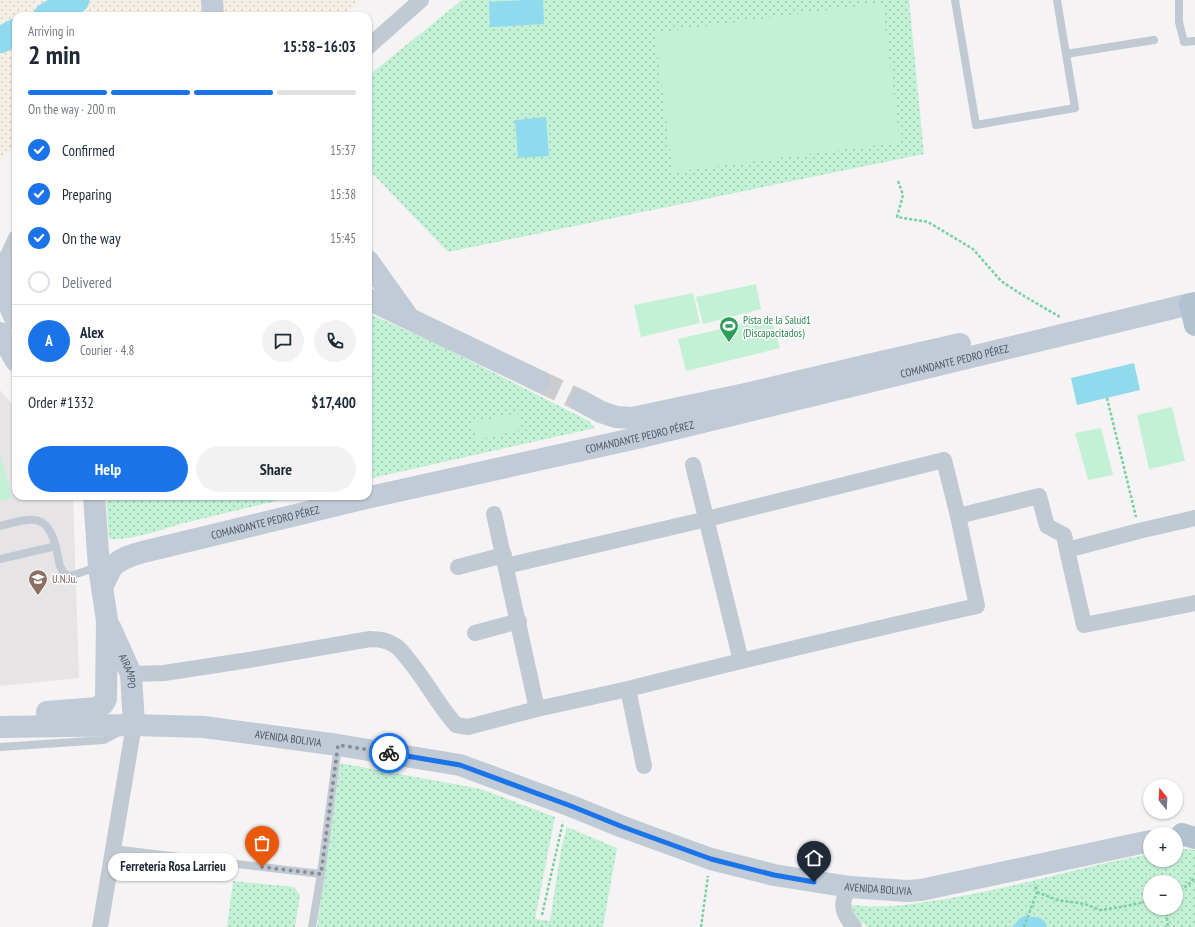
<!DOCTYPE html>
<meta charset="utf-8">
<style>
:root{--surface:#fff;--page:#f2f2f3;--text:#1f2937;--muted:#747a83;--line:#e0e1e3;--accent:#1a73e8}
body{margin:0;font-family:"PT Sans Narrow",sans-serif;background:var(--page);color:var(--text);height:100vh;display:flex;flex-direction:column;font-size:15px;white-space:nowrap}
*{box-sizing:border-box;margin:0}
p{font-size:13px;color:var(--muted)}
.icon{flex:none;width:22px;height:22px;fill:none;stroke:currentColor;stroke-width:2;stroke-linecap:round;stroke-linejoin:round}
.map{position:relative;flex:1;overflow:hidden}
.side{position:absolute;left:12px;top:12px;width:360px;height:488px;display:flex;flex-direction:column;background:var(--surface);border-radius:12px;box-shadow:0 1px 3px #0004}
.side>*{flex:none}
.needle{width:26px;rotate:342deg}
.controls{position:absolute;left:1143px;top:779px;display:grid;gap:8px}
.controls a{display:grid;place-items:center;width:40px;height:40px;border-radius:50%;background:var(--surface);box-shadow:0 1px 3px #0004;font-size:20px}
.pin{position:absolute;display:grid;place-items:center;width:34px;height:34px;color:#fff;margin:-41px -17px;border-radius:50% 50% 50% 0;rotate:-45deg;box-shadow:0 0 4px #0007}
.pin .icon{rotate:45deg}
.courier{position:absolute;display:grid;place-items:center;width:40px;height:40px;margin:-20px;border:3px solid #1a73e8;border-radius:50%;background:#fff;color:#222;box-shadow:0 1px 5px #0007}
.bubble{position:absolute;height:28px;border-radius:14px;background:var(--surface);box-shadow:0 1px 3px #0004;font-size:13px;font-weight:700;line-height:28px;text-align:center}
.head em{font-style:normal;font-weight:700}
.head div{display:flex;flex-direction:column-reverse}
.head{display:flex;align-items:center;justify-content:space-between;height:68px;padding:0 16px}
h1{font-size:26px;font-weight:700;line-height:30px}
.bar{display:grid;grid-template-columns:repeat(4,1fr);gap:6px 4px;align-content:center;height:48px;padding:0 16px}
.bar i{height:5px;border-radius:3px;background:var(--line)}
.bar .current{background:var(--accent)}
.bar p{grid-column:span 4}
.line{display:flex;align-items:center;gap:10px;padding:0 16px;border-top:1px solid var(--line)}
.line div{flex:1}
.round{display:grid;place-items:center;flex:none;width:42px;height:42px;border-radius:21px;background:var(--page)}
ol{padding:0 16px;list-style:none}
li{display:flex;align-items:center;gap:12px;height:44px}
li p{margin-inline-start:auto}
li .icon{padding:4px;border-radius:50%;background:var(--accent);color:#fff;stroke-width:4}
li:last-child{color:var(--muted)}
li i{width:22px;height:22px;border:2px solid var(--line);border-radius:50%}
.button{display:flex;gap:8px;margin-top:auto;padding:8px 16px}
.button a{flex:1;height:46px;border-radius:24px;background:var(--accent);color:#fff;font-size:16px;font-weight:700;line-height:46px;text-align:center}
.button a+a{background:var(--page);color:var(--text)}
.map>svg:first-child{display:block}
.education{fill:#e6e4e5}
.green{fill:url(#green-dots);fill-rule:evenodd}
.sand{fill:url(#sand-dots)}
.pitch{fill:#c3f1d5}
.water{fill:#90daee}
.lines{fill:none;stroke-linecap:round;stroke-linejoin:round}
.river{stroke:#90daee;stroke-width:27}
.secondary-tunnel{stroke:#caccce;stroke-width:22;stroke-dasharray:22 11;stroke-linecap:butt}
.path{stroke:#7ad0a6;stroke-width:2.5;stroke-dasharray:3 2;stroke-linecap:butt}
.service{stroke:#c1cad2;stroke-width:8}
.minor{stroke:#c1cad2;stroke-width:16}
.secondary{stroke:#c1cbd6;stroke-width:22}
.primary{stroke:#b3c2d1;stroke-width:22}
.done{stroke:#868d94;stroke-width:4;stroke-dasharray:0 7.2}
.route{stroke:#1a73e8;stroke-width:5}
.labels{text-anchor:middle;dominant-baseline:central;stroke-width:3;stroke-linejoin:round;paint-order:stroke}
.leisure-label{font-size:11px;fill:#27864d;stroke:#fff;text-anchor:start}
.street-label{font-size:11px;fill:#4a5661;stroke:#fff}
.education-label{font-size:11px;fill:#785e54;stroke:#fff;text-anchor:start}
</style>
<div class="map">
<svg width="1195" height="927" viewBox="0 0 1195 927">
<defs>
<pattern id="green-dots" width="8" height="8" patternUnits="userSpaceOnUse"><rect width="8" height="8" fill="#c3f1d5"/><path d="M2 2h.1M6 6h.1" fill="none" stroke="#a0c6b0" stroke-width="1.8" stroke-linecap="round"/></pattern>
<pattern id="sand-dots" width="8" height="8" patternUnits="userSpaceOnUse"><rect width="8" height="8" fill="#f5f0e5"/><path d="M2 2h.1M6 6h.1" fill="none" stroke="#d4d0c7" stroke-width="1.8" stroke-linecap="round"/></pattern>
</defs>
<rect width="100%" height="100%" fill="#f5f3f3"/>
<path class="education" d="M0,390l16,19v87h57l6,182 -79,8z"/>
<path class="green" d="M462,0h447l15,154 -476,98 -80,-83v-93z
M368,313l67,30 154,78 6,7 -227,51z
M106,496h191c-38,9 -75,18 -113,27 -20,6 -55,18 -75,16z
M340,763l141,26 74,28 -20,102 15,2 11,-72 6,-22 50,21 -14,79h-286z
M1190,849l5,1v77h-327l-22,-14 3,-9c25,5 51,2 76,-2 76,-10 149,-34 225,-48v6h26v-10zM1150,882h26v26h-26z
M233,881l61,6 6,8 -5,32h-68z"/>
<path class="sand" d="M0,0h361l-20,16h-325v130h-2l-14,15z"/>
<path class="pitch" d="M882,3l18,139 -227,30 -18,-139z
M756,284l5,25 -58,15 -7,-27z
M693,293l7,30 -59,14 -7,-32z
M771,317l9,31 -94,23 -8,-32z
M1172,407l13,54 -36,8 -12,-54z
M518,413l4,16 -45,11 -5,-17z
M1101,428l12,47 -25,5 -13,-47z
M0,453l12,45 -12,3z"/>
<path class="water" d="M525,0h18l1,24 -54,3 -1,-25z
M546,117l3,39 -31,2 -3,-38z
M1134,363l6,27 -63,15 -6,-27z
M1024,916c9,1 21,0 23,11h-34l6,-8z"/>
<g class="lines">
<path class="river" d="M47,16l29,-16
M0,40l16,-8"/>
<path class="secondary-tunnel" d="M539,381l42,20"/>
<path class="path" d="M898,181l5,14 -6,22 31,5 45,27 28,32 23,15 36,21
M1107,398l29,119
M1037,892l20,8 28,4 15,6 21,-3 29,-6
M1176,893l12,-8 7,-8
M1166,908l2,19
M542,915l21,-93
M701,927l7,-51
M1024,927l13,-35 -2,-8"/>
<path class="service" d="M955,0l21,125 99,-17 -18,-108
M1179,0v22l5,20 11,-1
M1066,54l88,-14
M0,526c33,-9 49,-14 57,26 2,9 2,17 9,23l4,1 28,-9
M0,559l56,-13
M0,747l104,-7 17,-9
M113,849l208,25
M312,927l9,-53 17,-128"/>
<path class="minor" d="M368,47l53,-47
M5,262l11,-24
M693,465l48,196
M494,514l43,195
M958,516l81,-20 8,30 17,9 3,15 72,-19 56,-13
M1067,550l17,75 111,-22
M506,566l201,-47 237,-59 14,56 19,90c-117,26 -233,54 -349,83
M458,567l46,-12
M475,633l44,-12
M131,674l33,-1 85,-13 121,-21c9,0 17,1 24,6 6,3 9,8 13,13 18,21 31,47 49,67l12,2 69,-18 91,-20 16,77
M850,887c-11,16 -8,26 4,40
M100,927l34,-202"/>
<g class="secondary">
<path d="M212,0l1,16"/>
<path d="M368,261l40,56"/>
<path d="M5,262c0,22 0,38 11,58"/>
<path d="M368,299l171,82"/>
<path d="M0,333l16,28"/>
<path d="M581,401l20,11 15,5 16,1 118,-25 118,-28 92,-21"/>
<path id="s1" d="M102,587c3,-6 6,-12 9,-18 7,-11 24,-15 36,-18l219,-53 271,-60 553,-134"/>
<path id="s2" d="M110,627l21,47 3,51"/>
<path d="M47,712l50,-4 6,-4 3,-5 1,-79 -8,-53 -5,-71"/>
<path id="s3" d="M0,727l134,-2 70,2 134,18 122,20 111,41 52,21 88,32 63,16 76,12 57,4 14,-1 229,-49"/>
</g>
<path class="primary" d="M1195,303l-5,1 5,21
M1182,834l13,4"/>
</g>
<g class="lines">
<path class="done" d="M262,867l59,7 17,-129 51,8"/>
<path class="route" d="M389,753l71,12 111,41 52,21 88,32 63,16 40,7"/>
</g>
<defs>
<g id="stadium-pin" transform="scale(1)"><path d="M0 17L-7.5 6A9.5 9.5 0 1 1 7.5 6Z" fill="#2e9e5b" stroke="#fff"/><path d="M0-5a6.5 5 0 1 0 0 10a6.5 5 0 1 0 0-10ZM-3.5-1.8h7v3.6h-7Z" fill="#fff"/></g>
<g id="university-pin" transform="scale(1)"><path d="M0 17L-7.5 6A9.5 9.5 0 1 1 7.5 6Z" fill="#8d6e63" stroke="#fff"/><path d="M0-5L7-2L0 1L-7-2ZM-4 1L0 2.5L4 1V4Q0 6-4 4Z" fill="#fff"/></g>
</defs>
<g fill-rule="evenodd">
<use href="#stadium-pin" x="729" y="326"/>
<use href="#university-pin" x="38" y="579"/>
</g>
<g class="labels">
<g class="leisure-label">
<text x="743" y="320">Pista de la Salud1<tspan x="743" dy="13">(Discapacitados)</tspan></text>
</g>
<g class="street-label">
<text stroke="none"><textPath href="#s1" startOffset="891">COMANDANTE PEDRO PÉREZ</textPath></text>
<text stroke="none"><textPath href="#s1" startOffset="567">COMANDANTE PEDRO PÉREZ</textPath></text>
<text stroke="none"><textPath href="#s1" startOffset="183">COMANDANTE PEDRO PÉREZ</textPath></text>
<text stroke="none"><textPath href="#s2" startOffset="48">AIRAMPO</textPath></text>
<text stroke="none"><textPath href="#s3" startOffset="289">AVENIDA BOLIVIA</textPath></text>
<text stroke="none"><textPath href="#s3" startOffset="901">AVENIDA BOLIVIA</textPath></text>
</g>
<g class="education-label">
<text x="52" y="579">U.N.Ju.</text>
</g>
</g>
</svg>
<div class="controls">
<a><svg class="needle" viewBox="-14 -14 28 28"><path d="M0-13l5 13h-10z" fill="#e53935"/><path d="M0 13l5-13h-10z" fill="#747a83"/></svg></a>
<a>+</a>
<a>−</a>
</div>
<div class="pin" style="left:262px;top:867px;background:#ea580c"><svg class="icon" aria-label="bag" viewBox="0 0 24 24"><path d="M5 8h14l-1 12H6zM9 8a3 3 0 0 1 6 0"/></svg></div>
<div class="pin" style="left:814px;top:882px;background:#1f2937"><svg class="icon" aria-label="home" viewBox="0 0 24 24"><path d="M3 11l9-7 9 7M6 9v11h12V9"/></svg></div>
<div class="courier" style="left:389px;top:753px"><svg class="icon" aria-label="bike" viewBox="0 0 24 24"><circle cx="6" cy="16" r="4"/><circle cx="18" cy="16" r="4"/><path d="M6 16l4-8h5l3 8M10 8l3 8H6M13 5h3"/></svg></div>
<div class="bubble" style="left:108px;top:853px;width:130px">Ferretería Rosa Larrieu</div>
<section class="side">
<div class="head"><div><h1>2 min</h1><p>Arriving in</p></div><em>15:58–16:03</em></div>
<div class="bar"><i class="current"></i><i class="current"></i><i class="current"></i><i></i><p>On the way · 200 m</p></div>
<ol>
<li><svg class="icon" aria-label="check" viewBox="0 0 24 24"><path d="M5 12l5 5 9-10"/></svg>Confirmed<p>15:37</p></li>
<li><svg class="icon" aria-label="check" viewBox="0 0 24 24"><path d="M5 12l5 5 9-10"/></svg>Preparing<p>15:38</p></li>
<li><svg class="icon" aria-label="check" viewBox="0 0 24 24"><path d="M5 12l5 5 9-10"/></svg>On the way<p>15:45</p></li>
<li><i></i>Delivered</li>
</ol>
<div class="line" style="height:72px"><b class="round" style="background:var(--accent);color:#fff">A</b><div><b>Alex</b><p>Courier · 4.8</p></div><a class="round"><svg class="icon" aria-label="chat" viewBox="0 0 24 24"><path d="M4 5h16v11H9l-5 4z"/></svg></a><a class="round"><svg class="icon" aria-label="phone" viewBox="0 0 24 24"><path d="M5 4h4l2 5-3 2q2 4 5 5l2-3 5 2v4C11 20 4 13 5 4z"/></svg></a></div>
<div class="line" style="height:52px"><div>Order #1332</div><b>$17,400</b></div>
<div class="button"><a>Help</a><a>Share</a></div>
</section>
</div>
